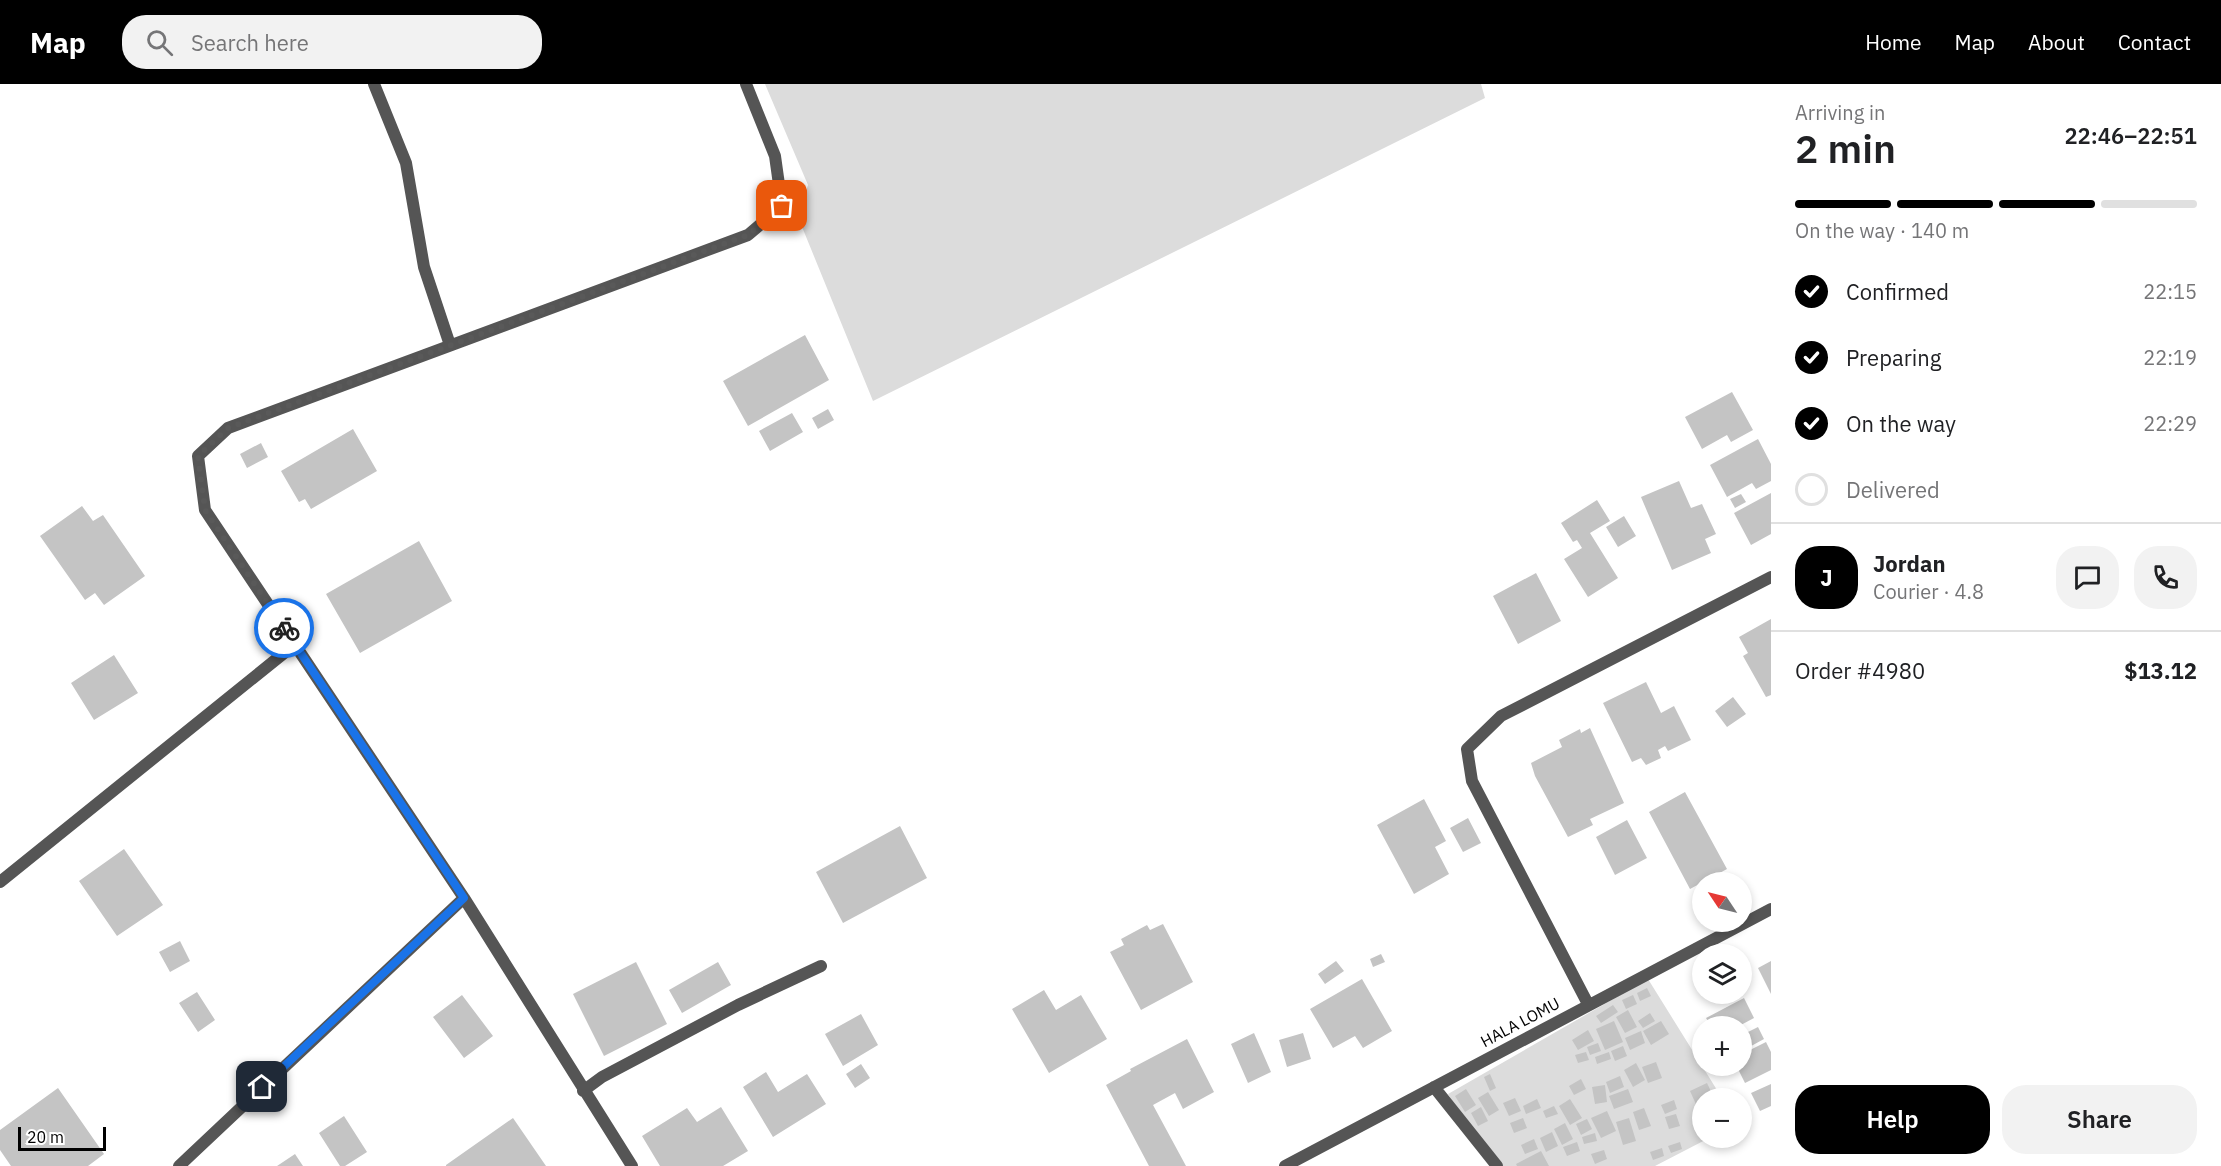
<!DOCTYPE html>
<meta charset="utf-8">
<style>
:root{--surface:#fff;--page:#f2f2f2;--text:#202124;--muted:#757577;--line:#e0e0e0;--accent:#000}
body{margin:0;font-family:"IBM Plex Sans",sans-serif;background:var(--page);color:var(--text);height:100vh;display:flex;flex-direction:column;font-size:22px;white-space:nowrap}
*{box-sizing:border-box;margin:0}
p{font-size:20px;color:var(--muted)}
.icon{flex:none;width:33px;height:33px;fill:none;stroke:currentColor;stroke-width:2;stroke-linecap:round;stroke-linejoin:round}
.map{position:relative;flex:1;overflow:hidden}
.panel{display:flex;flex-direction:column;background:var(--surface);width:450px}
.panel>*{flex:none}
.needle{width:39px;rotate:305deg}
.buttons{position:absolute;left:1692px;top:788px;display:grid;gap:12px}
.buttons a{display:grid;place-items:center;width:60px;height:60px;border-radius:50%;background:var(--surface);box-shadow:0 3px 9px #0003;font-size:30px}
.scale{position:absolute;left:18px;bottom:15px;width:88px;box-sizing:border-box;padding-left:6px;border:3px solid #000;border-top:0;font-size:16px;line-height:21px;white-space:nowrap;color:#000;-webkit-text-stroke:4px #fff;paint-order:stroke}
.pin{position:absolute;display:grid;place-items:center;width:51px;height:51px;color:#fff;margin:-26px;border-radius:12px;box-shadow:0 3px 9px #0006}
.courier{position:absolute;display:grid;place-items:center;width:60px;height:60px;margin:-30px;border:4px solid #1a73e8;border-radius:50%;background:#fff;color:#222;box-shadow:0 2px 8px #0007}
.summary em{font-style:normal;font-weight:600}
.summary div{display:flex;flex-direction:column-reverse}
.summary{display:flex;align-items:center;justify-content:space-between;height:102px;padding:0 24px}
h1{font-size:39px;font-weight:600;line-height:45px}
.bar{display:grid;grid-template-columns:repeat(4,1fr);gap:9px 6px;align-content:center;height:72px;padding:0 24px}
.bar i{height:8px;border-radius:4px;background:var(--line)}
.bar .current{background:var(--accent)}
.bar p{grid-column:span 4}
.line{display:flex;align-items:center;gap:15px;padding:0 24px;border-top:2px solid var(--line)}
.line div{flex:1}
.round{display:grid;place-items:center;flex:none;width:63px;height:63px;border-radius:24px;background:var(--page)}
ol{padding:0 24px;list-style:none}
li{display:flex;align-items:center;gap:18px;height:66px}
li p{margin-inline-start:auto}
li .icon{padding:6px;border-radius:50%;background:var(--accent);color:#fff;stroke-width:4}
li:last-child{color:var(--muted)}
li i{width:33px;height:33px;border:3px solid var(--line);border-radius:50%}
.cta{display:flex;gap:12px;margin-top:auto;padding:12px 24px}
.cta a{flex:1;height:69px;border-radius:24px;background:var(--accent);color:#fff;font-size:24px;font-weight:600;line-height:69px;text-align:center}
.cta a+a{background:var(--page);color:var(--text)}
header{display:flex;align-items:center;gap:36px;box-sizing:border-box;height:84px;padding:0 30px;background:var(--accent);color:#fff}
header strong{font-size:28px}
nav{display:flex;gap:33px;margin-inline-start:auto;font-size:21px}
.search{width:420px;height:54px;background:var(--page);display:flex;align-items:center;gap:15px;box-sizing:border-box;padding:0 21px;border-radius:24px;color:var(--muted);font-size:22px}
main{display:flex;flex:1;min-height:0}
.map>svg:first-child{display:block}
.green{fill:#dcdcdc}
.building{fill:#c4c4c4}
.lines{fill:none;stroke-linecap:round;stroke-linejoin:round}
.minor{stroke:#555;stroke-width:12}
.done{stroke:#595959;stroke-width:6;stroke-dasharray:0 10.8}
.route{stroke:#1a73e8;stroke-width:8}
.labels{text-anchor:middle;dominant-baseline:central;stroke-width:5;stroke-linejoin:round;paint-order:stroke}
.street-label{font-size:16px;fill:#000;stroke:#fff}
</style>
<header>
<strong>Map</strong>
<div class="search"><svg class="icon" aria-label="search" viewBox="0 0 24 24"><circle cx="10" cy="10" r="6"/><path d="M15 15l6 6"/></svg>Search here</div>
<nav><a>Home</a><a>Map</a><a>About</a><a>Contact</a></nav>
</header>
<main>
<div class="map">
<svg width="1771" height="1082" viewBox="0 0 1771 1082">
<rect width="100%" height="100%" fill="#fff"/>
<path class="green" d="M765,0h716l4,14 -612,303 -75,-184 10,-32z
M1648,895l74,119h-20v39h9l-56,29h-156l-32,-40 -19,-32z"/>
<path class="building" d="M805,251l24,45 -81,46 -25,-45z
M1732,308l21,38 -22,12 -4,-7 -25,14 -17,-32z
M828,325l6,11 -16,9 -6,-11z
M792,329l11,19 -33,19 -11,-20z
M353,345l24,42 -66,38 -6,-10 -6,3 -18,-31z
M1758,355l13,25v17l-15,8 -4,-6 -25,14 -17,-32z
M261,359l7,14 -21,11 -7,-14z
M1679,397l12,27 11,-4 14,30 -11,5 6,14 -39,17 -31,-73z
M1771,409v41l-20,11 -17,-32z
M1741,410l5,8 -11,6 -5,-9z
M1597,416l13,21 -20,12 28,45 -30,19 -24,-38 18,-11 -5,-8 -4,2 -12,-19z
M82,422l11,15 10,-6 42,61 -41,29 -9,-12 -10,7 -45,-64z
M1624,432l12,20 -18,11 -12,-20z
M419,457l33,60 -92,52 -34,-59z
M1536,489l25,48 -43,23 -25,-48z
M1771,535v76l-5,2 -23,-41 5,-3 -9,-16z
M114,571l24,38 -44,27 -23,-37z
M1646,598l15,31 13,-7 17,34 -23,11 -3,-5 -7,4 3,8 -15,7 -5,-7 -9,4 -29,-59z
M1733,613l13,17 -19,13 -12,-16z
M1590,644l34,75 -34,16 3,6 -25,12 -33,-61 -4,-13 31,-16 -3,-7 21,-11 1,4z
M1685,708l42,77 -37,20 -41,-77z
M1424,715l22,42 -11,6 14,27 -35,20 -37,-69z
M1468,734l13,25 -18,9 -13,-24z
M1627,736l20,38 -32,17 -19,-38z
M900,742l27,52 -84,45 -27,-51z
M124,765l39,56 -46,31 -38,-55z
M1163,840l30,58 -52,28 -31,-58 14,-7 -3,-6 26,-14 3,5z
M180,857l10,20 -20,11 -11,-20z
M1381,870l4,8 -12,5 -3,-8z
M1336,877l8,10 -19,13 -7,-10z
M1771,877v33l-13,-26z
M636,878l31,62 -63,32 -31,-62z
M718,878l13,23 -49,28 -13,-23z
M1362,895l30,52 -29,17 -8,-12 -22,12 -23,-39z
M1647,904l4,8 -11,5 -3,-8z
M1044,906l12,20 25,-15 26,44 -58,34 -37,-64z
M197,908l18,28 -17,12 -19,-29z
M462,911l31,41 -29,22 -31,-41z
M1633,911l4,9 -11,5 -4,-9z
M1744,914l10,20 -15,8h-28l-5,-8z
M1613,921l5,7 -17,11 -5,-7z
M1628,926l9,17 -12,6 -9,-16z
M1650,929l5,8 -12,7 -5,-7z
M861,930l17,31 -35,21 -18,-32z
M1614,937l9,21 -18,8 -9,-21z
M1661,937l8,13 -18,11 -8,-14z
M1758,943l6,12 -22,12v-16z
M1588,946l6,11 -16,9 -6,-10z
M1641,947l4,12 -15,7 -5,-12z
M1254,949l17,39 -23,11 -17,-39z
M1303,949l8,26 -24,8 -8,-27z
M1187,955l27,53 -31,17 -8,-16 -22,12 33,61h-37l-43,-81 25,-14 -1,-2z
M1766,958l5,10v18l-26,13 -9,-18h6v-11z
M1598,959l3,8 -11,4 -3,-8z
M1623,962l4,10 -12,5 -4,-10z
M1586,968l3,8 -11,3 -3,-8z
M1609,968l2,7 -14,5 -2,-7z
M1656,978l6,16 -14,5 -6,-16z
M1636,979l9,17 -12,7 -9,-17z
M861,980l9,14 -15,10 -9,-14z
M766,988l12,20 29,-18 19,30 -53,33 -30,-50z
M1490,990l6,14 -6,3 -6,-14z
M1620,992l4,11 -14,6 -4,-11z
M1581,995l5,10 -12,6 -5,-9z
M1707,999l7,15h-12v11l-3,2 -9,-20z
M1771,1000v22l-11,5 -9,-18z
M1605,1001l2,17 -12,2 -3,-17z
M58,1004l46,66 -16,12h-77l-11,-16v-20z
M1466,1005l10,16 -11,7 -10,-16z
M1628,1005l5,13 -19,7 -5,-13z
M1488,1008l11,18 -10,6 -11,-18z
M1515,1014l6,13 -12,5 -6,-13z
M1537,1015l4,9 -15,6 -3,-8z
M1570,1015l12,19 -12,7 -11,-19z
M1674,1016l3,9 -12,5 -4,-9z
M1554,1022l4,8 -12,4 -3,-7z
M721,1023l27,44 -25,15h-63l-18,-30 45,-28 10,14z
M1481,1023l7,14 -10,5 -7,-13z
M1644,1024l7,18 -12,4 -6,-18z
M1607,1027l9,20 -15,7 -10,-20z
M1676,1030l4,12 -11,3 -4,-12z
M344,1032l23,36 -22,14h-5l-21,-33z
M513,1034l33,48h-100v-1z
M1523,1034l4,10 -13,5 -4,-10z
M1629,1034l7,23 -13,4 -7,-23z
M1587,1035l5,10 -11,6 -5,-11z
M1565,1039l8,16 -11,6 -8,-16z
M1552,1048l6,14 -12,6 -6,-14z
M1595,1049l2,8 -13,3 -2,-7z
M1534,1055l4,10 -13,5 -4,-9z
M1577,1058l3,9 -13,5 -4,-9z
M1680,1058l2,7 -11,4 -3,-7z
M1662,1064l2,8 -11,4 -3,-8z
M1604,1066l3,9 -12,5 -4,-10z
M1541,1067l8,15h-32l-1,-2z
M295,1070l8,12h-26z"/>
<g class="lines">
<path class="minor" d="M374,0l32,79 18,104 26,78
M0,798l294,-237
M1588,920l-116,-223 -5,-32 34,-33 270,-139
M1434,1003l63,79
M583,1007l19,-14 136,-72 83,-39
M179,1082l285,-268
M632,1082l-168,-268 -259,-388 -7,-54 30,-28 520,-193 34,-29 -7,-50 -29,-72
M1285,1082l486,-257"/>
</g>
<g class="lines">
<path class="done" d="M284,544l-79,-118 -7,-54 30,-28 520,-193 34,-29"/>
<path class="route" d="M262,1003l202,-189 -180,-270"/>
</g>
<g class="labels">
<g class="street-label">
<text transform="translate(1520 938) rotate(-28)">HALA LOMU</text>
</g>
</g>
</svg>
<div class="buttons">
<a><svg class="needle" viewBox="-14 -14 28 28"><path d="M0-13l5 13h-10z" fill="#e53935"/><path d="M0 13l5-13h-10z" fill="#757577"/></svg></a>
<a><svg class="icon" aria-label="layers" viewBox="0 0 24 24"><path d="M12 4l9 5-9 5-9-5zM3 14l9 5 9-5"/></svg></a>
<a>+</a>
<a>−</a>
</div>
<div class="scale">20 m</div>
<div class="pin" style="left:782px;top:122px;background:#ea580c"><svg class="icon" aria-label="bag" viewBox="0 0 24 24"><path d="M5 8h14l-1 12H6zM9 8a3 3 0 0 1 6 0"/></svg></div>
<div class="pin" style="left:262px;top:1003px;background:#1f2937"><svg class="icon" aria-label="home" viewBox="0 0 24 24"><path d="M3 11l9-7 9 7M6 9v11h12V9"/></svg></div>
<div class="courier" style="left:284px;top:544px"><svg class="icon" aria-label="bike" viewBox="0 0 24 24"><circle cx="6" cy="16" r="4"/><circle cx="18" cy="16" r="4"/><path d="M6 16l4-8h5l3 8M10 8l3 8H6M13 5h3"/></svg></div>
</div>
<section class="panel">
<div class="summary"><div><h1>2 min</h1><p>Arriving in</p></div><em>22:46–22:51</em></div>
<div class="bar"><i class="current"></i><i class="current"></i><i class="current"></i><i></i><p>On the way · 140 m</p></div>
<ol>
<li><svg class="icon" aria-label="check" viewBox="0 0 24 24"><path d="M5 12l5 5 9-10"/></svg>Confirmed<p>22:15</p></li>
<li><svg class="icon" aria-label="check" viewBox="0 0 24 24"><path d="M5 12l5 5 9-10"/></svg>Preparing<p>22:19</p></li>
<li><svg class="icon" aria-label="check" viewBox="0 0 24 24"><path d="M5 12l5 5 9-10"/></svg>On the way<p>22:29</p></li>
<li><i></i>Delivered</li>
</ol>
<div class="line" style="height:108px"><b class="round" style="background:var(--accent);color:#fff">J</b><div><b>Jordan</b><p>Courier · 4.8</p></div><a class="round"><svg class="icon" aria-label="chat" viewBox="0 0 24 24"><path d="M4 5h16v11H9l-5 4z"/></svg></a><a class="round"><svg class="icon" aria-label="phone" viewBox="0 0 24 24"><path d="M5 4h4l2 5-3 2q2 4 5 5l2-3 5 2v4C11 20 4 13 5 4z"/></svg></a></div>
<div class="line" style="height:78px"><div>Order #4980</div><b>$13.12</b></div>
<div class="cta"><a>Help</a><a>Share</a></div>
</section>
</main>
